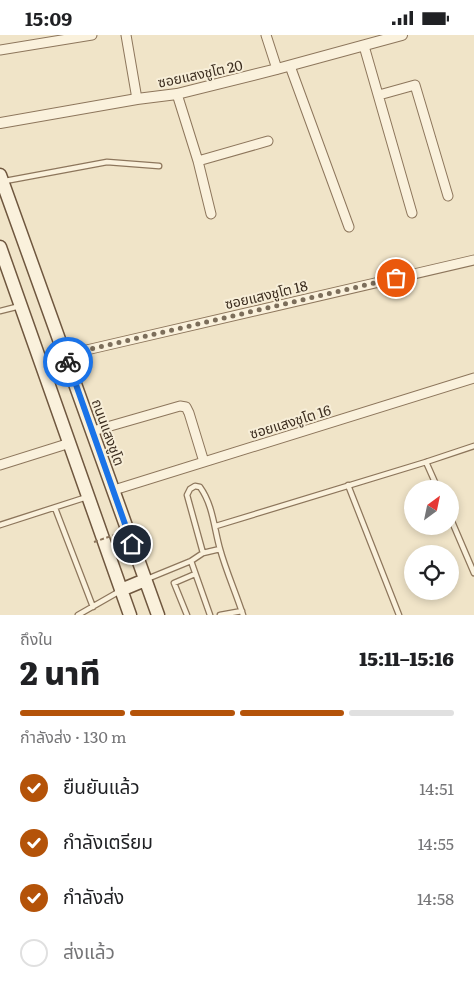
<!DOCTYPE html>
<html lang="th">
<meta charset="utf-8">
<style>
:root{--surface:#fff;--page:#f2f2f2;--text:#202124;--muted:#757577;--line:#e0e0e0;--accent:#b45309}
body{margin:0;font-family:Literata,"Noto Sans Thai",serif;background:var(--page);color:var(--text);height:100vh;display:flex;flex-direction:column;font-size:19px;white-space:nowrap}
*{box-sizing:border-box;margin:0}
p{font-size:16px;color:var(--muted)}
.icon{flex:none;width:28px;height:28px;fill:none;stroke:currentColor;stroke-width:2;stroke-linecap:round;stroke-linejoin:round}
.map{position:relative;height:580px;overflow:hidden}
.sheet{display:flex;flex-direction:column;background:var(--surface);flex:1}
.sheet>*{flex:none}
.needle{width:32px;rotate:33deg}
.tools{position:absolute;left:404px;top:445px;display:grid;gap:10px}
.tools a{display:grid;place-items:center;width:55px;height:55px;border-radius:50%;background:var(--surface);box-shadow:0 2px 8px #0003;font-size:25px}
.pin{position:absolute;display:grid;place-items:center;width:42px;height:42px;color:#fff;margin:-21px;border:2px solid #fff;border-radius:50%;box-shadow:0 1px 5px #0007}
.courier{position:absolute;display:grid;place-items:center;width:50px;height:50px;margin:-25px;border:4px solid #1a73e8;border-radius:50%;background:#fff;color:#222;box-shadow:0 1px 6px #0007}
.headline em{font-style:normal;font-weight:800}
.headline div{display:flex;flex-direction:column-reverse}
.headline{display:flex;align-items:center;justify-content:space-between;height:85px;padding:0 20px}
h1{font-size:32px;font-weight:800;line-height:38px}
.bar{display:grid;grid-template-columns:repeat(4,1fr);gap:8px 5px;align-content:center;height:60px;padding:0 20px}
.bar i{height:6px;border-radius:4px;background:var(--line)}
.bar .on{background:var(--accent)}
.bar p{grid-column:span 4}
ol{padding:0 20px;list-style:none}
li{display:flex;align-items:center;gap:15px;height:55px}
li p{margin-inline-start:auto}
li .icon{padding:5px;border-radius:50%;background:var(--accent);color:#fff;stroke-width:4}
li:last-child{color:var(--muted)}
li i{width:28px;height:28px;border:2px solid var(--line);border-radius:50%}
.status{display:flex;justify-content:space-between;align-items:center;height:35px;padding:0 25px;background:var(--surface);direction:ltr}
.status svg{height:14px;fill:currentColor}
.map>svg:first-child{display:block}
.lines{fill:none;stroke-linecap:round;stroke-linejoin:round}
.service-casing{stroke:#8d765c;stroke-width:7}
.minor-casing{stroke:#8d765c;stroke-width:11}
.tertiary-casing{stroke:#8d765c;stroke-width:12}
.secondary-casing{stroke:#6f573f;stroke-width:15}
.service{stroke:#faf1dc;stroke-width:4.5}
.minor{stroke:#faf1dc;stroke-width:9}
.tertiary{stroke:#faf1dc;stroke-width:10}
.secondary{stroke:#faf1dc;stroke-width:12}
.path-bridge{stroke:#8d765c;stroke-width:2;stroke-dasharray:4 2.5;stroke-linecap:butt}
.done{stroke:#7c6e5b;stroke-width:5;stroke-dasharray:0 9}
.route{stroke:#1a73e8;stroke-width:6}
.labels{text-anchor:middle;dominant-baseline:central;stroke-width:4;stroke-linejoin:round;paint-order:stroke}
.street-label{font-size:14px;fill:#3d2e20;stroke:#f7eed8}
</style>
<div class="status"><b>15:09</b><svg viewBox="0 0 49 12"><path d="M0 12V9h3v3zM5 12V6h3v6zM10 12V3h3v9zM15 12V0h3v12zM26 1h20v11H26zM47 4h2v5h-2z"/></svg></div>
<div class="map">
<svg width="474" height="580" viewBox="0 0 474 580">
<rect width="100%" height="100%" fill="#f0e4c8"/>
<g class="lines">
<g class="service-casing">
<path id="service" d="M5,146l102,-19 52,4
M0,276l20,-5
M426,427l12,27
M348,450l51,130
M55,473l38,99
M450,482l24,56
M0,490l87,-28
M216,491l210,-64 48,-16
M203,518l-16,-58 3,-6 5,-3 5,1c13,18 14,41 20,62 6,22 16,44 23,66
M191,526l19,54
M147,544l44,-18 12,-8 17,-4
M78,580l42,-24
M187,580l-13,-32 21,-9
M220,580l22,-4"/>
</g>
<g class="minor-casing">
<path id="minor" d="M126,0l11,64
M266,0l11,34
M364,11l48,167
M0,15l92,-15
M290,31l59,161
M177,59l21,67 13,53
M379,60l36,-10 33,111
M198,126l70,-20
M65,320l409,-95
M93,396l87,-25 6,1 3,6 15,49
M0,430l70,-22
M114,455l360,-112"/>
</g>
<g class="tertiary-casing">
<path id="tertiary" d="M0,88l137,-24 40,-5 100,-25 125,-34"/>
</g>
<g class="secondary-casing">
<path id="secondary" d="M0,140l158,440
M0,212l130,368
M121,555l24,-10"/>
</g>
<use href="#service" class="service"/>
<use href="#minor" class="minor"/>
<use href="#tertiary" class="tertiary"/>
<use href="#secondary" class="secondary"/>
<path class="path-bridge" d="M94,507l43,-15"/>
</g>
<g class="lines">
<path class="done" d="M68,327l-3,-7 331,-77"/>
<path class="route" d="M68,327l64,182"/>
</g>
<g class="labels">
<g class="street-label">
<text transform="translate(200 38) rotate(-12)">ซอยแสงชูโต 20</text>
<text transform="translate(266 259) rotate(-13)">ซอยแสงชูโต 18</text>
<text transform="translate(290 386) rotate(-17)">ซอยแสงชูโต 16</text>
<text transform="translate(109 397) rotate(70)">ถนนแสงชูโต</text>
</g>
</g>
</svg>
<div class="tools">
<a><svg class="needle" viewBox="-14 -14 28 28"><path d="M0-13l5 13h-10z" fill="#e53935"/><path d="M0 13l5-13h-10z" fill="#757577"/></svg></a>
<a><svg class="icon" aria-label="locate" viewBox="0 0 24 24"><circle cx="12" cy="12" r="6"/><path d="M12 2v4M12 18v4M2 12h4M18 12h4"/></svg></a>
</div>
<div class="pin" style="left:396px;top:243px;background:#ea580c"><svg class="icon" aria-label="bag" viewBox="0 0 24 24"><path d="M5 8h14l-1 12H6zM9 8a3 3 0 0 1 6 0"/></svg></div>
<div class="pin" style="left:132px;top:509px;background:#1f2937"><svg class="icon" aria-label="home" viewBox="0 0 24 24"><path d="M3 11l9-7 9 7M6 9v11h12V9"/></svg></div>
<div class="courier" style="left:68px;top:327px"><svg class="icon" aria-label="bike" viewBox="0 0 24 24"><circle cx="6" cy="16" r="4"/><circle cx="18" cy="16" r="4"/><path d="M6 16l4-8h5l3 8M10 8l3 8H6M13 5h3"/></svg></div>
</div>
<section class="sheet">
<div class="headline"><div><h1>2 นาที</h1><p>ถึงใน</p></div><em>15:11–15:16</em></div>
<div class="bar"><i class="on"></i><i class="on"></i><i class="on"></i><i></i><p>กำลังส่ง · 130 m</p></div>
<ol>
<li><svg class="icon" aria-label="check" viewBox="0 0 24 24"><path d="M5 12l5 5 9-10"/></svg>ยืนยันแล้ว<p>14:51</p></li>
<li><svg class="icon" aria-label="check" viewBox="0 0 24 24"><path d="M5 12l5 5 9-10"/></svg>กำลังเตรียม<p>14:55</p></li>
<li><svg class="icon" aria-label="check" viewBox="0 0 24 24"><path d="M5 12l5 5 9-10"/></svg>กำลังส่ง<p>14:58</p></li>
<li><i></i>ส่งแล้ว</li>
</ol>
</section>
